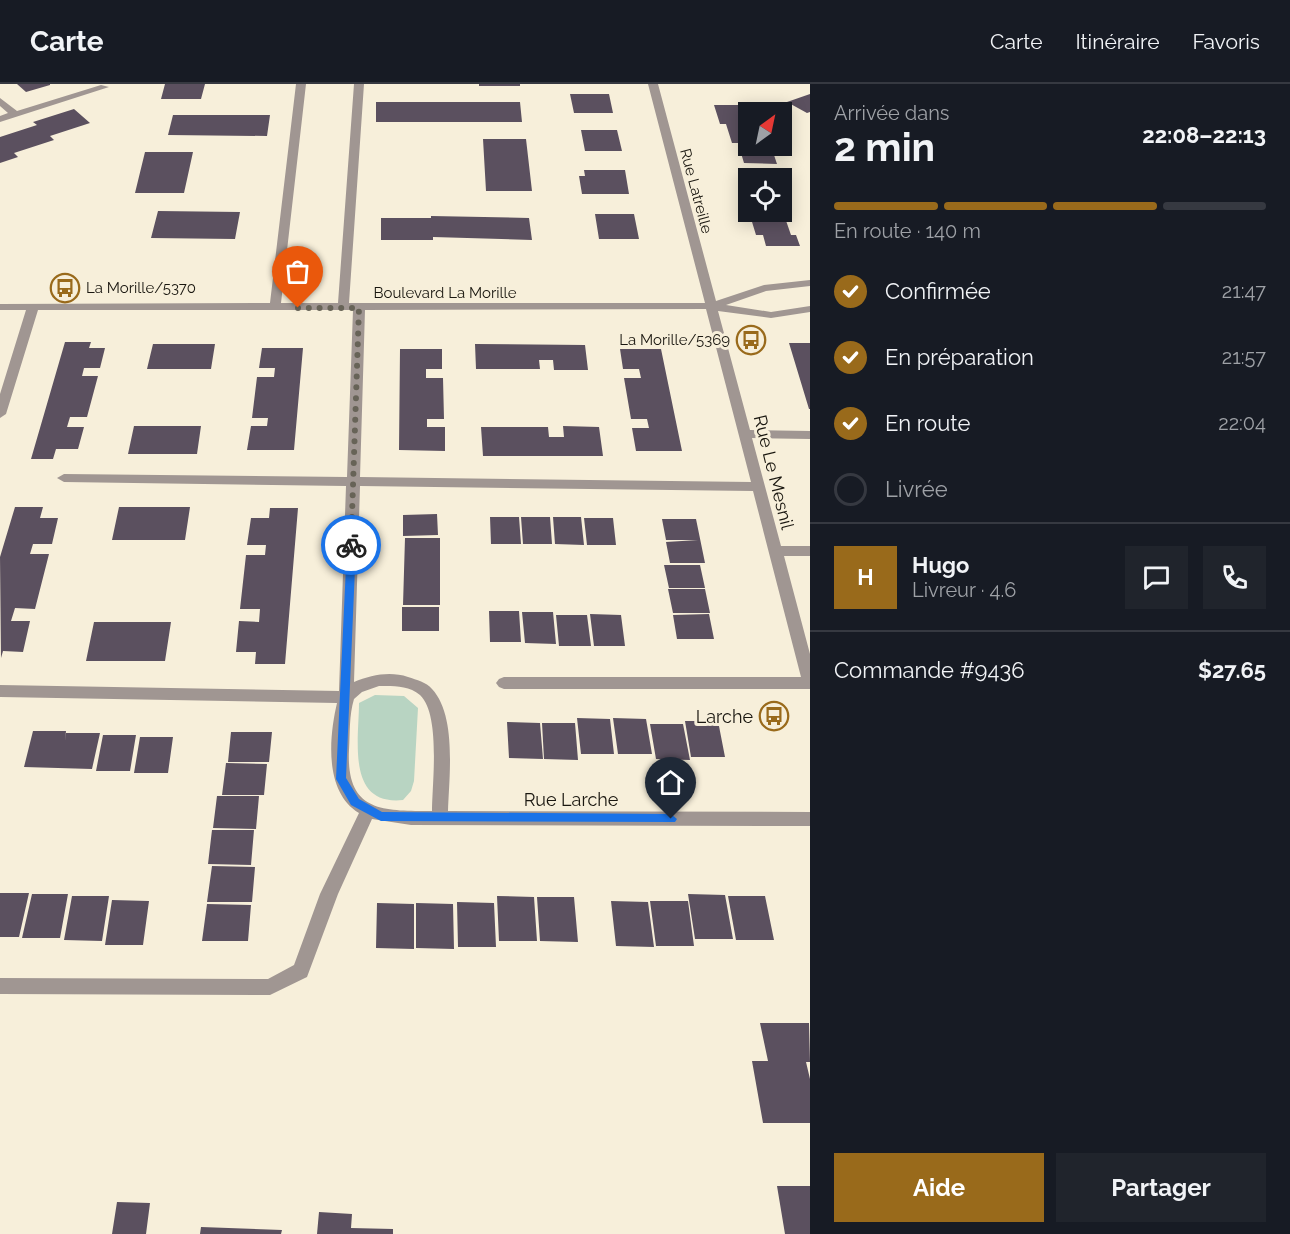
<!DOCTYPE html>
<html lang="fr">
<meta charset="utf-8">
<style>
:root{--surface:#171b24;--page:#20242c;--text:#f1f3f6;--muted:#9ea1a6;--line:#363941;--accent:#996a1b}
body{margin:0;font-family:Raleway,sans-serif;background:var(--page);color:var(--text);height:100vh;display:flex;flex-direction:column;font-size:22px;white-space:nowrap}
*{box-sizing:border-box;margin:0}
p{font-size:20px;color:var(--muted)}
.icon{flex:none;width:33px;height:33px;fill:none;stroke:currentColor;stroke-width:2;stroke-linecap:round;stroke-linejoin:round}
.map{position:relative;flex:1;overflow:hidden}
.drawer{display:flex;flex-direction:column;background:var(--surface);width:480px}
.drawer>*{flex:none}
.needle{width:39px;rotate:33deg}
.controls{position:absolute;left:738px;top:18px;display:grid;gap:12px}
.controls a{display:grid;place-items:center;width:54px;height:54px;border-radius:0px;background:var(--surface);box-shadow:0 3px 15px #0003;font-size:30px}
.pin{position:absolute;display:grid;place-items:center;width:51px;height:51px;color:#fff;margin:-62px -26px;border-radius:50% 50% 50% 0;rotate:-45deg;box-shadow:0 0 6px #0007}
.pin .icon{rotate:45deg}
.courier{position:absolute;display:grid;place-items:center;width:60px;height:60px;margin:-30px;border:4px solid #1a73e8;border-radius:50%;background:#fff;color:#222;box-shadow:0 2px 8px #0007}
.summary em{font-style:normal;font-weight:700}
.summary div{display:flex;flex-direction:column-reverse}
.summary{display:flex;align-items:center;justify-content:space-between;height:102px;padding:0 24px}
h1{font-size:39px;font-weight:700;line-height:45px}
.bar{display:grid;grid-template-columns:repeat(4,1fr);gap:9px 6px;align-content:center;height:72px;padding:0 24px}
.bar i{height:8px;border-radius:4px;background:var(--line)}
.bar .selected{background:var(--accent)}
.bar p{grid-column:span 4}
.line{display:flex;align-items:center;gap:15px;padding:0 24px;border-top:2px solid var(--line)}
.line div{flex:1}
.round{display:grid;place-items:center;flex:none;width:63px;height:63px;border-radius:0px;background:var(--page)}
ol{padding:0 24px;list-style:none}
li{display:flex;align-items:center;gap:18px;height:66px}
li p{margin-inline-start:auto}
li .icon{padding:6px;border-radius:50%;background:var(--accent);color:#fff;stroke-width:4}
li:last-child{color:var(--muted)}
li i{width:33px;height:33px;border:3px solid var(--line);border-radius:50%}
.cta{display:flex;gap:12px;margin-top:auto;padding:12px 24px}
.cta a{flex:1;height:69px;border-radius:0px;background:var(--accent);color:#fff;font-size:24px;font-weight:700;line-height:69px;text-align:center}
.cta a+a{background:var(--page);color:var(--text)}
header{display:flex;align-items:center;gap:36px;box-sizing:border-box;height:84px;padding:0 30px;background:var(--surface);border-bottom:2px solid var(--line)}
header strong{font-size:28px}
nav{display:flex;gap:33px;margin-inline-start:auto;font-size:21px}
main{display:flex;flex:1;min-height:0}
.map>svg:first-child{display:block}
.green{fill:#b8d4c2}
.building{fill:#5b505f}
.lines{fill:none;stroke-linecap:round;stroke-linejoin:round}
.minor{fill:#a09692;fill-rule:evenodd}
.route{fill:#1a73e8}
.done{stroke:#676357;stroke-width:6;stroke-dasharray:0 10.8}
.labels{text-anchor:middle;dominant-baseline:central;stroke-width:6;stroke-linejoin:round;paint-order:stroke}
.far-street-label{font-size:15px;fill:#1a1710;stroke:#f7efda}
.far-poi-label{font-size:15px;fill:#1a1710;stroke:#f7efda;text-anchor:start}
.street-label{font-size:18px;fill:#1a1710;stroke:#f7efda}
.poi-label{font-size:18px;fill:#1a1710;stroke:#f7efda;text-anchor:end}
</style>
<header>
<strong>Carte</strong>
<nav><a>Carte</a><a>Itinéraire</a><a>Favoris</a></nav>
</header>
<main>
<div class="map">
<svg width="810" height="1150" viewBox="0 0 810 1150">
<rect width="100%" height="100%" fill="#f7efda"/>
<path class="green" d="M375,611l29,1 14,12 -4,73 -3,10 -8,9c-57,6 -44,-60 -44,-97z"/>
<path class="building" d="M17,0h33v1l-24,7z
M165,0h40l-4,15h-40z
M479,0h41v2h-41z
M570,10h39l4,19h-39z
M810,10v18l-3,1 -20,-11z
M376,18h144l2,20h-146z
M714,21h32l2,9v32h23l6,18 -33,-1 -6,-20h-6l-6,-19h-6z
M74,25l16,14 -40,13 4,4 -40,13 4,4 -18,6v-26l37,-12 -4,-3z
M173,31h97l-3,21 -99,-1z
M581,46h36l5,21h-37z
M483,55h43l6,52h-46z
M145,68h48l-9,41h-49z
M746,85h33l8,21h-5v-12h-33z
M584,86h41l4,24h-47l-3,-18h6z
M782,108l7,20h-6l8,23h5l4,11h-34l-3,-11h-7l-7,-23h33z
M158,127l82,1 -5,27 -84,-1z
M595,130h39l5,25h-40z
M431,132l98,2 3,22 -99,-3v3h-52v-22h50z
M65,258h26l-2,6h16l-5,20h-16l-2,8h16l-11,41h-17l-3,10h17l-6,22h-22l-3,10h-22z
M789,259h21v66h-1z
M153,260h62l-4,25h-64z
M475,260l110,1 3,25h-34l-1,-10h-14l1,9h-64z
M262,264h41l-9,102h-47l4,-24h16l1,-8h-16l5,-41h17l1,-9h-16z
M400,265h42v20h-16v9h17l1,41h-17v8h18v24l-46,-1z
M620,265h41l21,102h-46l-4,-23h17l-2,-9h-16l-7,-41h17l-2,-9h-16z
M134,342h67l-4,28h-69z
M563,342l36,1 4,29h-120l-2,-29h67l1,10h15z
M15,423h28l-3,11h18l-6,26h-19l-3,10h19l-14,55 -20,-1 -4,13h19l-7,31 -20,-1 -2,7 -1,-101z
M119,423h71l-5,33h-73z
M270,424h28l-13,156h-30l1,-12h-20l3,-31 20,1 1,-13h-20l6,-54h19l1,-10h-19l4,-27h18z
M437,430l1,21 -35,1v-21z
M490,433h29l2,27h-30z
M521,433h29l2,27h-29z
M553,433h28l3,28 -29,-1z
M584,434h29l3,27h-29z
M662,435h34l9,44h-35l-4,-21 32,-2h-32z
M405,454h35v67h-37z
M664,481h36l5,23h-36z
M668,505h37l5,24h-37z
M402,523h37v24h-37z
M489,527h30l2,31h-31z
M522,528h31l3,32 -31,-1z
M590,530l31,1 4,31h-31z
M709,530l5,25h-37l-4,-24z
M556,531h31l4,31h-32z
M94,538h77l-6,39h-79z
M577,634l33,1 4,35h-33z
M613,634l33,1 6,35h-34z
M685,637h33l7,36h-34z
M507,638l33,1 3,36 -34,-1z
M542,639h33l3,37 -34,-1z
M650,640h33l7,36 -34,-1z
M33,647h33l-1,10 1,-8h34l-8,36 -68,-2z
M231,648h41l-3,30h-41z
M103,651h33l-6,36h-34z
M140,653h33l-5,36h-34z
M226,679l41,1 -3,31h-42z
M217,712h42l-3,33 -43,-1z
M212,746h42l-3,35 -43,-1z
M212,782l43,1 -3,35h-45z
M0,809h29l-10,44h-19z
M32,810h36l-8,44h-38z
M688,810l37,1 8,44h-38z
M72,812h37l-7,45 -38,-1z
M497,812l37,1 3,44h-38z
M728,812h37l9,44h-38z
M537,813h37l4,45 -38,-1z
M112,816l37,1 -6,44h-38z
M611,817l37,1 6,45 -38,-1z
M650,817h38l6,45h-38z
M457,818l37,1 2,44h-38z
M377,819l37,1v45l-38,-1z
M416,819l37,1 1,45 -38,-1z
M207,820l44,1 -3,36h-46z
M760,939h49l1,39h-4l4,17v44h-47l-11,-62h16z
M777,1102h33v48h-25z
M117,1118l33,1 -4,31h-34z
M319,1128l33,2 -1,14 42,1v5h-76z
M201,1143l81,3 -1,4h-81z"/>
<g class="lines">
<path class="minor" d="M296,0h10l-25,219h57l16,-219h10l-15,219h356l-57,-219h10l58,217 48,-16 46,-5v6l-44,5 -40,14 45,7 39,-6v6l-39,6 -53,-7 32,119 60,1v8l-58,-1 29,108h29v10h-26l26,98v35h-306l-5,-2 -3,-4 3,-4 5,-2h297l-48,-186 -393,-5 -6,196c17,-7 36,-11 54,-5 9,3 18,5 24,12 25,27 17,88 16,122l362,1v14l-399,-1 -39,-6 -34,75 -31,83 -37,18 -270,-1v-16l268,1 26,-14 26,-71 39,-81c-35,-21 -30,-76 -22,-110l-337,-6v-12l339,6 7,-205 -282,-4 -7,-4 7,-4 283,3 6,-167h-315l-32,104 -6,4v-24l26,-84h-26v-6l270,-1zM706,225l45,173 -391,-5 5,-167zM379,602c14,0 29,-1 41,9 21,20 12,89 12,116 -50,0 -86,1 -83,-61 1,-18 0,-34 5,-51l8,-7z
M101,1l8,2 -109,35v-6l8,-3 -8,-7v-8l17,13z"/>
</g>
<path class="route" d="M351,458l5,3 -10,233 13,21 23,13 289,2 6,5 -2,3 -294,-1 -30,-16 -15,-26 11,-234z"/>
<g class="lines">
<path class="done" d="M298,224h61l-8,237"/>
</g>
<defs>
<g id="bus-ring" transform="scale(1.5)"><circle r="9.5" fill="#f7efda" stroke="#996a1b" stroke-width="1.5"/><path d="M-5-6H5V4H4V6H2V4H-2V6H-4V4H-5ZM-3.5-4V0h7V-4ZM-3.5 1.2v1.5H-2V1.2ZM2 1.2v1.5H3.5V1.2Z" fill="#996a1b"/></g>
</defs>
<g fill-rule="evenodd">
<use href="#bus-ring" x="65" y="204"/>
<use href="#bus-ring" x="751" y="256"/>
<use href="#bus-ring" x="774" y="632"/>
</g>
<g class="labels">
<g class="far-street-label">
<text transform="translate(696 107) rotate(75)">Rue Latreille</text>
<text x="445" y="209">Boulevard La Morille</text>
</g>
<g class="far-poi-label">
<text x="86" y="204">La Morille/5370</text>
<text x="730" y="256" text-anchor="end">La Morille/5369</text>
</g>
<g class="street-label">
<text transform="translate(774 388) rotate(76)">Rue Le Mesnil</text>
<text x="571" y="715">Rue Larche</text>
</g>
<g class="poi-label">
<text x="753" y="632">Larche</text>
</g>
</g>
</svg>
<div class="controls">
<a><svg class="needle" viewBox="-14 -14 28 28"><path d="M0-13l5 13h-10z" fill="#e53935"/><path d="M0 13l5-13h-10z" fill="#9ea1a6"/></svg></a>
<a><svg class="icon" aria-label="locate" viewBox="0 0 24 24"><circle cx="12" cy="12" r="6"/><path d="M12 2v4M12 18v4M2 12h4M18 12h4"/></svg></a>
</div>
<div class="pin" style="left:298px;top:224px;background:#ea580c"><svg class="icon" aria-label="bag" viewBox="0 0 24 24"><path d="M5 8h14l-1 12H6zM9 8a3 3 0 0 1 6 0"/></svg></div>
<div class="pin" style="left:671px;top:735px;background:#1f2937"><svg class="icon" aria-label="home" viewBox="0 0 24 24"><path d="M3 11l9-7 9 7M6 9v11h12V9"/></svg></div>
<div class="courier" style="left:351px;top:461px"><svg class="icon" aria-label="bike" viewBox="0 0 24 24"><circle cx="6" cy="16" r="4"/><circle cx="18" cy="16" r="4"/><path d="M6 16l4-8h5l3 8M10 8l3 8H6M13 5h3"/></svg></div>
</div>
<section class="drawer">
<div class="summary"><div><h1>2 min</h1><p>Arrivée dans</p></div><em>22:08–22:13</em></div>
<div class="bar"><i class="selected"></i><i class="selected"></i><i class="selected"></i><i></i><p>En route · 140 m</p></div>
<ol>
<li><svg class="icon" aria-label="check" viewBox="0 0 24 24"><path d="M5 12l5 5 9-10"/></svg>Confirmée<p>21:47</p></li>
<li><svg class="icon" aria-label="check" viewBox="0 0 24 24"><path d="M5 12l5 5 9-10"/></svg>En préparation<p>21:57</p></li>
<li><svg class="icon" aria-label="check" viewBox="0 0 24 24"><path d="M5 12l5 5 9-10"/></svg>En route<p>22:04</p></li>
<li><i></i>Livrée</li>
</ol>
<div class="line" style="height:108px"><b class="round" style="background:var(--accent);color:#fff">H</b><div><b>Hugo</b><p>Livreur · 4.6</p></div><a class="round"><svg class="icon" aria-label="chat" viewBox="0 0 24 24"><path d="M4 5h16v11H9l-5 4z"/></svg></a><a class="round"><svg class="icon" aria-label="phone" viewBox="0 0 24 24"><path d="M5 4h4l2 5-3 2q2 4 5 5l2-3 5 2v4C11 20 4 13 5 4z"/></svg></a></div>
<div class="line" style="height:78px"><div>Commande #9436</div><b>$27.65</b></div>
<div class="cta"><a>Aide</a><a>Partager</a></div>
</section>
</main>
